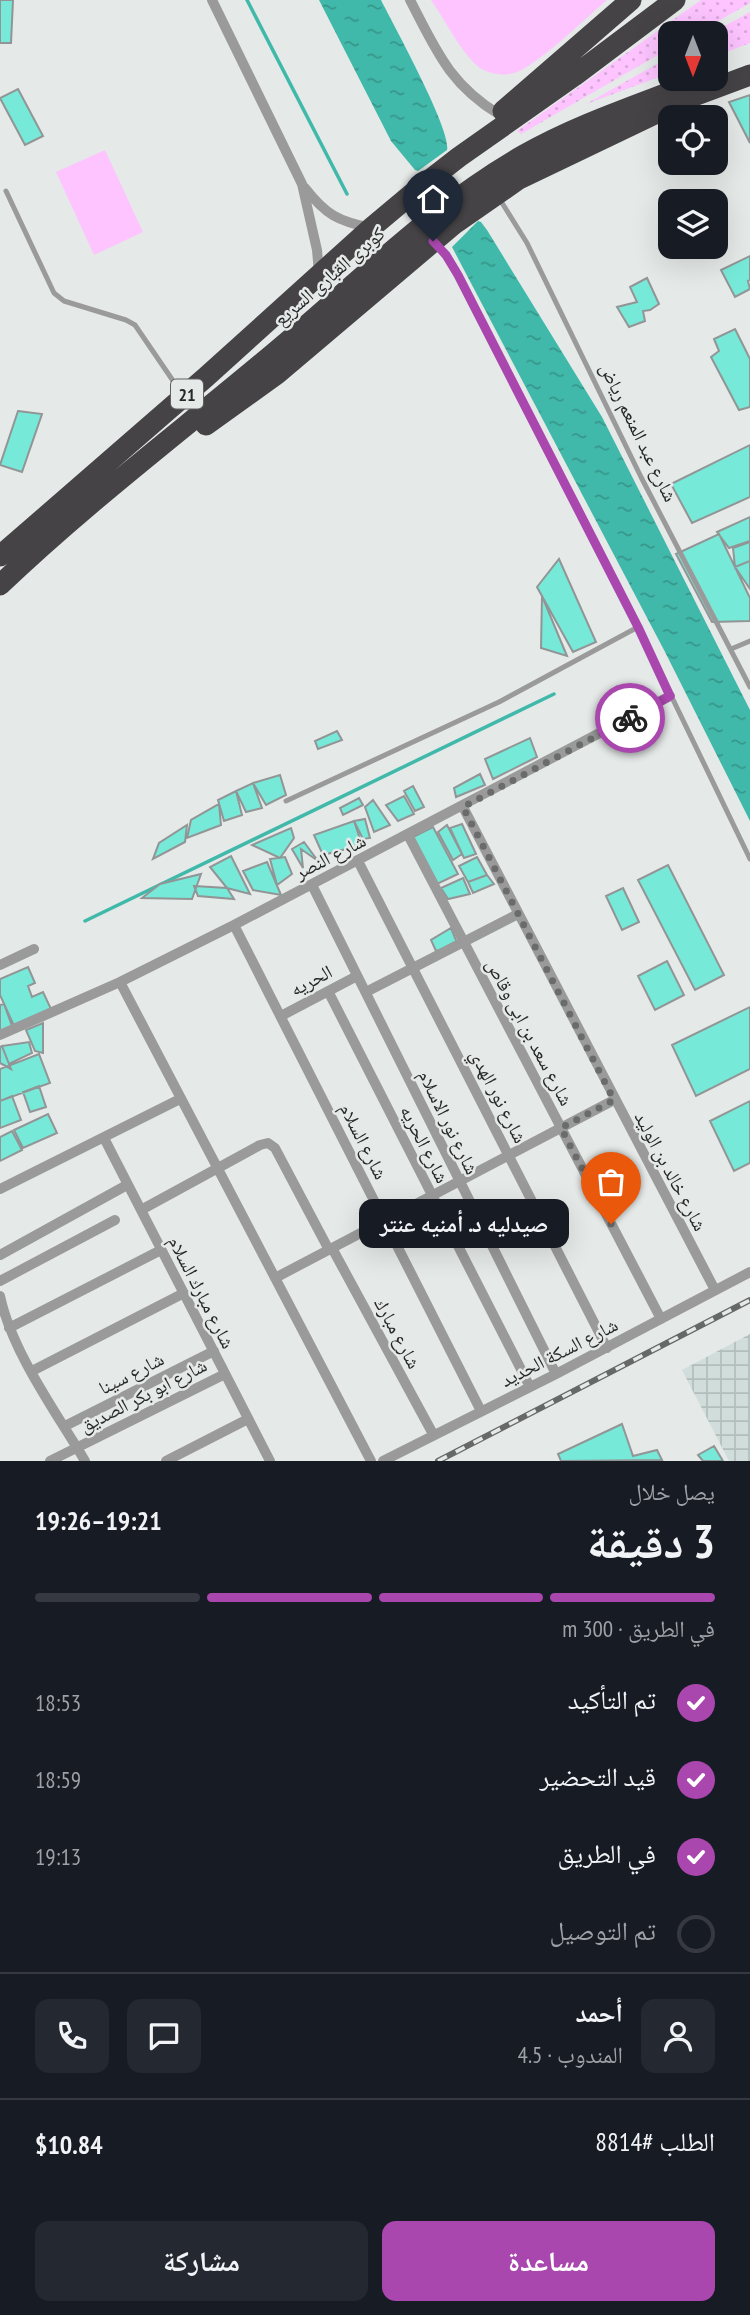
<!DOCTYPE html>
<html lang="ar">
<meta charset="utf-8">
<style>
:root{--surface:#171b24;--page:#242831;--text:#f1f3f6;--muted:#9ea1a6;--line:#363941;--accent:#a947ae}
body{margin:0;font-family:"PT Sans Narrow","Noto Naskh Arabic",sans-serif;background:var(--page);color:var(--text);direction:rtl;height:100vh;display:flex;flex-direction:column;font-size:26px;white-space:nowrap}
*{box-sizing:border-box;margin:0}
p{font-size:23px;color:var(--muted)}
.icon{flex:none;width:38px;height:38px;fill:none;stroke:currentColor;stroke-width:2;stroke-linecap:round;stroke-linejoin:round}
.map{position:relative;height:1461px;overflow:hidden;direction:ltr}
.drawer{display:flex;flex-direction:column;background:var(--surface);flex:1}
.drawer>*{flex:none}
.needle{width:46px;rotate:180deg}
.fabs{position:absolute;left:658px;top:21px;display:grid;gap:14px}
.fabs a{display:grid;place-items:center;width:70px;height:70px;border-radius:14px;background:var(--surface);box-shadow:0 7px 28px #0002;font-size:35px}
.pin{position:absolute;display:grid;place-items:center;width:60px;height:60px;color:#fff;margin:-72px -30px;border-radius:50% 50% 50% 0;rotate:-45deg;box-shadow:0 0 7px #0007}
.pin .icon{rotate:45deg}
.courier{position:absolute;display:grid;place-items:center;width:70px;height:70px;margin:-35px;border:5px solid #a947ae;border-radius:50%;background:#fff;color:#222;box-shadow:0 2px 9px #0007}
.bubble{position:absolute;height:49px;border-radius:14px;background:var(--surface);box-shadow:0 7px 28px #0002;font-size:23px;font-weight:800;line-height:49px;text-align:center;direction:rtl}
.summary em{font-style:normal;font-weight:800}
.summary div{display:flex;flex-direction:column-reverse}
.summary{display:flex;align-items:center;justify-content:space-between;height:119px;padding:0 35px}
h1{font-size:46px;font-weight:800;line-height:52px}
.bar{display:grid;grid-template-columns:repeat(4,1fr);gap:10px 7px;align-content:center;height:84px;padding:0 35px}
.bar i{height:9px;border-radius:5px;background:var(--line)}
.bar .current{background:var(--accent)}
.bar p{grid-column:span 4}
.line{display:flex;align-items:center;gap:18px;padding:0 35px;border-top:2px solid var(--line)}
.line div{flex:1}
.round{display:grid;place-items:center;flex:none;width:74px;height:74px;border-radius:14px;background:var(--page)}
ol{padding:0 35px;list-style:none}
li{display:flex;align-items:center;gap:21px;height:77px}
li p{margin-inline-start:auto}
li .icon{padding:7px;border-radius:50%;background:var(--accent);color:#fff;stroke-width:4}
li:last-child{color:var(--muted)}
li i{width:38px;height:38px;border:4px solid var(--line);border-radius:50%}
.cta{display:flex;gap:14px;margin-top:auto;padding:14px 35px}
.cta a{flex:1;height:80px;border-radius:14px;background:var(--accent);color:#fff;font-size:28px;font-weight:800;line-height:80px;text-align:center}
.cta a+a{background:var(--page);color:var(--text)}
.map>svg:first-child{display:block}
.industrial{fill:url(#industrial-grid)}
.grass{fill:url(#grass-dots)}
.garden{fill:#fdc4ff}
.water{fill:url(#water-ripples)}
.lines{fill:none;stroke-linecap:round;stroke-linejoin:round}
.stream{stroke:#41b9aa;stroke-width:3.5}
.building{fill:#76e9d9;stroke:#929595;stroke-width:2}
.lane{stroke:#9b9a9a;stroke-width:5}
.street{stroke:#9b9a9a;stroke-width:10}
.highway{stroke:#454345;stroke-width:21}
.rail-casing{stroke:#676969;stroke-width:6}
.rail{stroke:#e5e9e8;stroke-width:3.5;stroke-dasharray:10;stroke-linecap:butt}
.done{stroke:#6a6c6b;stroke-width:7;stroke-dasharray:0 12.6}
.route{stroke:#a947ae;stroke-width:9}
.labels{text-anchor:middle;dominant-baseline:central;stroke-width:5;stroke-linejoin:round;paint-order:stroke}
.shield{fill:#e5e9e8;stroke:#606262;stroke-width:2}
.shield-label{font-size:18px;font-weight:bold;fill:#272828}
.street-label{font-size:19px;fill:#272828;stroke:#e5e9e8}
</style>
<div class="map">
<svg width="750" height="1461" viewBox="0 0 750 1461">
<defs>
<pattern id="industrial-grid" width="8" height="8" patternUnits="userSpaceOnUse" patternTransform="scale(1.75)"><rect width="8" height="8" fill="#d1dddb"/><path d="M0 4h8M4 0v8" fill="none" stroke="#b3bebc"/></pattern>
<pattern id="grass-dots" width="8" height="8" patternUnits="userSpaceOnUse" patternTransform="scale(1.75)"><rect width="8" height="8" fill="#fdc4ff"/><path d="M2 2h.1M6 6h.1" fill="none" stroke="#d9a8db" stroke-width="1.8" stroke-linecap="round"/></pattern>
<pattern id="water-ripples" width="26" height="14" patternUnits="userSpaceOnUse" patternTransform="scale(1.75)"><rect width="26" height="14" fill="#41b9aa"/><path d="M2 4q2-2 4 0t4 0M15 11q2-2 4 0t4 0" fill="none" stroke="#36968a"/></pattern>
</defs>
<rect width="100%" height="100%" fill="#e5e9e8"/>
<path class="industrial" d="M750,1334v127h-21l-47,-91z"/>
<path class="grass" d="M701,0h49v3l-53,30h-27v15l-149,86 -4,-3z
M750,12v31l-34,13v-23h-4z
M664,60l6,13 -84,31z"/>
<path class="garden" d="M431,0h176c-19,16 -72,68 -93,73 -14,4 -30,0 -40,-10 -17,-18 -29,-43 -43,-63z
M105,150l38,82 -49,23 -38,-83z"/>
<path class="water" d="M319,0h62c12,24 71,131 66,150l-29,21 -3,-1 -24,-29z
M478,221l3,1 6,8 115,187 148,293v111l-86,-171 -212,-403z"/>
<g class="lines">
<path class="stream" d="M247,0l100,194
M85,921l469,-227"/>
</g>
<path class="building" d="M0,0h13l-2,43h-11z
M18,89l25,47 -18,9 -25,-47z
M750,95v48l-21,-41z
M750,256v24l-2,1 2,8 -15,8 -14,-27z
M647,278l12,26 -9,6 -7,1 2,10 -16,6 -12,-20 20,-5 -7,-15z
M735,329l15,30v48l-11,3 -28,-53 8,-6 -5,-12z
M18,411l24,3 -20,58 -22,-7z
M750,445v52l-58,26 -21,-39z
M750,517v24l-21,7 -12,-16z
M719,534l31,64v23l-38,1 -36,-68z
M750,542v19l-15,6 -2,-19z
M559,559l37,83 -23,10 -36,-65z
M750,561v28l-15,-22z
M542,596l25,60 -26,-8z
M337,731l5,9 -24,9 -3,-8z
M530,738l7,19 -44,22 -8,-20z
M480,774l5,11 -29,12 -2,-9z
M280,775l6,20 -20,10 -13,-22z
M253,783l9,25 -16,4 -10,-21z
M413,786l11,21 -9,4 -11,-20z
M236,791l6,24 -18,6 -6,-21z
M404,796l10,18 -16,7 -12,-16z
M359,798l4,7 -20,10 -3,-7z
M373,800l17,25 -16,7 -9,-25z
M219,804l2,21 -34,13 4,-18z
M365,819l5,19 -7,1 -9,-18z
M354,821l8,24 -39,10 -9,-20z
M462,824l14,30 -12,4 -14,-30z
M187,825l-2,17 -32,17 6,-16z
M447,825l15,29 -9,6 -15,-28z
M433,827l25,47 -21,10 -24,-47z
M291,828l3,10 -14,20 -28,-13z
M304,842l14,19 -17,-12 2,19 -11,-19z
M231,856l19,38 -23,-6 -17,-21z
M285,857l7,17 -15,11 -7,-26z
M477,857l10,18 -19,7 -9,-16z
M267,862l14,33 -28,-5 -10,-19z
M668,865l56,110 -29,15 -57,-110z
M201,874l-9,25 -50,-1 18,-14z
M487,875l7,9 -21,9 -5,-11z
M463,878l7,16 -22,5 -7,-11z
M194,886l33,2 7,11 -36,-3z
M623,888l16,34 -17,8 -16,-34z
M451,928l7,17 -22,6 -5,-11z
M667,961l17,34 -29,15 -17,-34z
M28,967l7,16 -7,3 4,11 11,-5 9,19 -37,17 -15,-33v-16z
M4,1004l8,22 -12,5v-26z
M750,1007v62l-54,27 -24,-51z
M43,1023v30l-8,-2 -9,-21z
M29,1042l3,11 -23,11 -7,-18z
M2,1046l7,18 2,5 -11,-6v-16z
M39,1054l11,29 -50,18v-32z
M39,1086l7,21 -16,5 -7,-20z
M12,1096l9,24 -21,8v-27z
M750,1101v62l-16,8 -24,-50z
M48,1114l9,19 -34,15 -9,-18z
M12,1131l10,19 -22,11v-24z
M622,1424l11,32 24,-6 5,10 -101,1 -3,-7z
M714,1446l9,15h-20l-5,-6z"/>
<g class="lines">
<path class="lane" d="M6,191l48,102 10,8 62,19 9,5 45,66
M499,198l28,45 114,234 109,210
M437,246l21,29 180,352 112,232
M731,649l19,-8
M286,801l213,-99 139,-75"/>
<path class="street" d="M212,0l90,184 15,66 2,23
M410,0c26,50 39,84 90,115
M305,188c21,27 33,33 66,40
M463,807l252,483
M408,835l253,484
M358,861l249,487
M312,885l244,489
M234,925l247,486
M0,965l34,-16
M120,982l251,479
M328,991l202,396
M366,992l152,-78
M281,1016l76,-40
M0,1035l120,-53 114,-57 436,-229
M104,1138l166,323
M0,1189l180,-90
M141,1210l119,-65 8,-2 7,5 54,102
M332,1248l101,186
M0,1255l127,-70
M275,1278l339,-178
M0,1281l115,-61
M0,1296c12,56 56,116 85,165
M9,1328l152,-78
M32,1371l152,-78
M65,1426l149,-75
M50,1461l175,-87
M166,1461l82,-42
M383,1461l173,-87 194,-102"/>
<path class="highway" d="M503,111l128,-111
M206,425l71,-51 176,-149 66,-46 167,-80 64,-24
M0,556l206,-179 165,-149 43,-36 45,-35 115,-81 101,-76
M0,585c91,-87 192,-162 287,-243 77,-65 149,-137 237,-187 56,-32 120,-52 180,-76"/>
<g class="rail-casing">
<path id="rail" d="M438,1461l312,-161"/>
</g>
<use href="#rail" class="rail"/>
</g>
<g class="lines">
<path class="done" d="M611,1224l-50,-96 53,-28 -151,-293 167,-89"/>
<path class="route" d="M433,241l13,14 12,20 180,352 32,69 -40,22"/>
</g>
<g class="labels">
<rect class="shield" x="171" y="379.5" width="32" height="29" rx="5"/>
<g class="shield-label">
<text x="187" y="394">21</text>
</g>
<g class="street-label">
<text transform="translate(329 276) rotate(-41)">كوبرى القبارى السريع</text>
<text transform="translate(639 432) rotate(64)">شارع عبد المنعم رياض</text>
<text transform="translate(330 856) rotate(-27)">شارع النصر</text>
<text transform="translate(311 980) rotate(-28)">الحريه</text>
<text transform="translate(530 1032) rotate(62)">شارع سعد بن ابى وقاص</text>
<text transform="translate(499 1096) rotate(63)">شارع نور الهدي</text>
<text transform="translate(449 1122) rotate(64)">شارع نور الاسلام</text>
<text transform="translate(364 1141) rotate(63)">شارع السلام</text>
<text transform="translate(425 1144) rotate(63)">شارع الحريه</text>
<text transform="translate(671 1171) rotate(62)">شارع خالد بن الوليد</text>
<text transform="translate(202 1292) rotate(63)">شارع مبارك السلام</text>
<text transform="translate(398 1333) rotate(62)">شارع مبارك</text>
<text transform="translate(559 1352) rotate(-27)">شارع السكة الحديد</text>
<text transform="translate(131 1373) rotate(-27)">شارع سينا</text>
<text transform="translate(143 1395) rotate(-27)">شارع ابو بكر الصديق</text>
</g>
</g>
</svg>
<div class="fabs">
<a><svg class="needle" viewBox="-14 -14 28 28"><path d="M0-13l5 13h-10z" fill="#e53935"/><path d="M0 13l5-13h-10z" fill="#9ea1a6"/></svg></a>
<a><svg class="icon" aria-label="locate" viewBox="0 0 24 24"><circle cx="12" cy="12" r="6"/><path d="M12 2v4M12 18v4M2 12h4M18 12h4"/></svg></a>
<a><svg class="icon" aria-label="layers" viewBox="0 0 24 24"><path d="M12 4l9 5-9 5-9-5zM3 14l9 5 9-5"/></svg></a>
</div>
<div class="pin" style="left:611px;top:1224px;background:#ea580c"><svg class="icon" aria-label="bag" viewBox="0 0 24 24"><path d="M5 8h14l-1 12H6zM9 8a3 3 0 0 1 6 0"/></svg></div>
<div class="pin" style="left:433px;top:241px;background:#1f2937"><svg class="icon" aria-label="home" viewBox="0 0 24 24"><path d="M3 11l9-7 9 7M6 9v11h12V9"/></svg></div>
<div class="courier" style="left:630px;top:718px"><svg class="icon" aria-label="bike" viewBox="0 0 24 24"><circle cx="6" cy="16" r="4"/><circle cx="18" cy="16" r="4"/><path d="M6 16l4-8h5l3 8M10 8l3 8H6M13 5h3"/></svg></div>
<div class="bubble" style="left:359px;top:1199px;width:210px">صيدليه د. أمنيه عنتر</div>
</div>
<section class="drawer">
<div class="summary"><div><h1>3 دقيقة</h1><p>يصل خلال</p></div><em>19:21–19:26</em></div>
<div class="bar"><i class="current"></i><i class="current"></i><i class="current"></i><i></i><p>في الطريق · 300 m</p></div>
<ol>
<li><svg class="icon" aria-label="check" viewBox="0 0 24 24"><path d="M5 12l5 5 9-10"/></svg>تم التأكيد<p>18:53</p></li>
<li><svg class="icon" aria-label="check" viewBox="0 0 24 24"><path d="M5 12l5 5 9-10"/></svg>قيد التحضير<p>18:59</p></li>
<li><svg class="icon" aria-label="check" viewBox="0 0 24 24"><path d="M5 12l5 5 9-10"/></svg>في الطريق<p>19:13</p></li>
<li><i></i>تم التوصيل</li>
</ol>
<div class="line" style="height:126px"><a class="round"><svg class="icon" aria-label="person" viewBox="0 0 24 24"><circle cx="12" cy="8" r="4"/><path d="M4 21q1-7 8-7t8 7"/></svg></a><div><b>أحمد</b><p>المندوب · 4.5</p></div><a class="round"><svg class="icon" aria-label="chat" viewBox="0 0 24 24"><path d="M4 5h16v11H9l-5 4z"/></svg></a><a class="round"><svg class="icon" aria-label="phone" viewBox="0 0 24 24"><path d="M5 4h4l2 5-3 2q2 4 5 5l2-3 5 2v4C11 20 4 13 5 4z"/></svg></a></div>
<div class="line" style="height:91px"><div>الطلب #8814</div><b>$10.84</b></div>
<div class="cta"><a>مساعدة</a><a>مشاركة</a></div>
</section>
